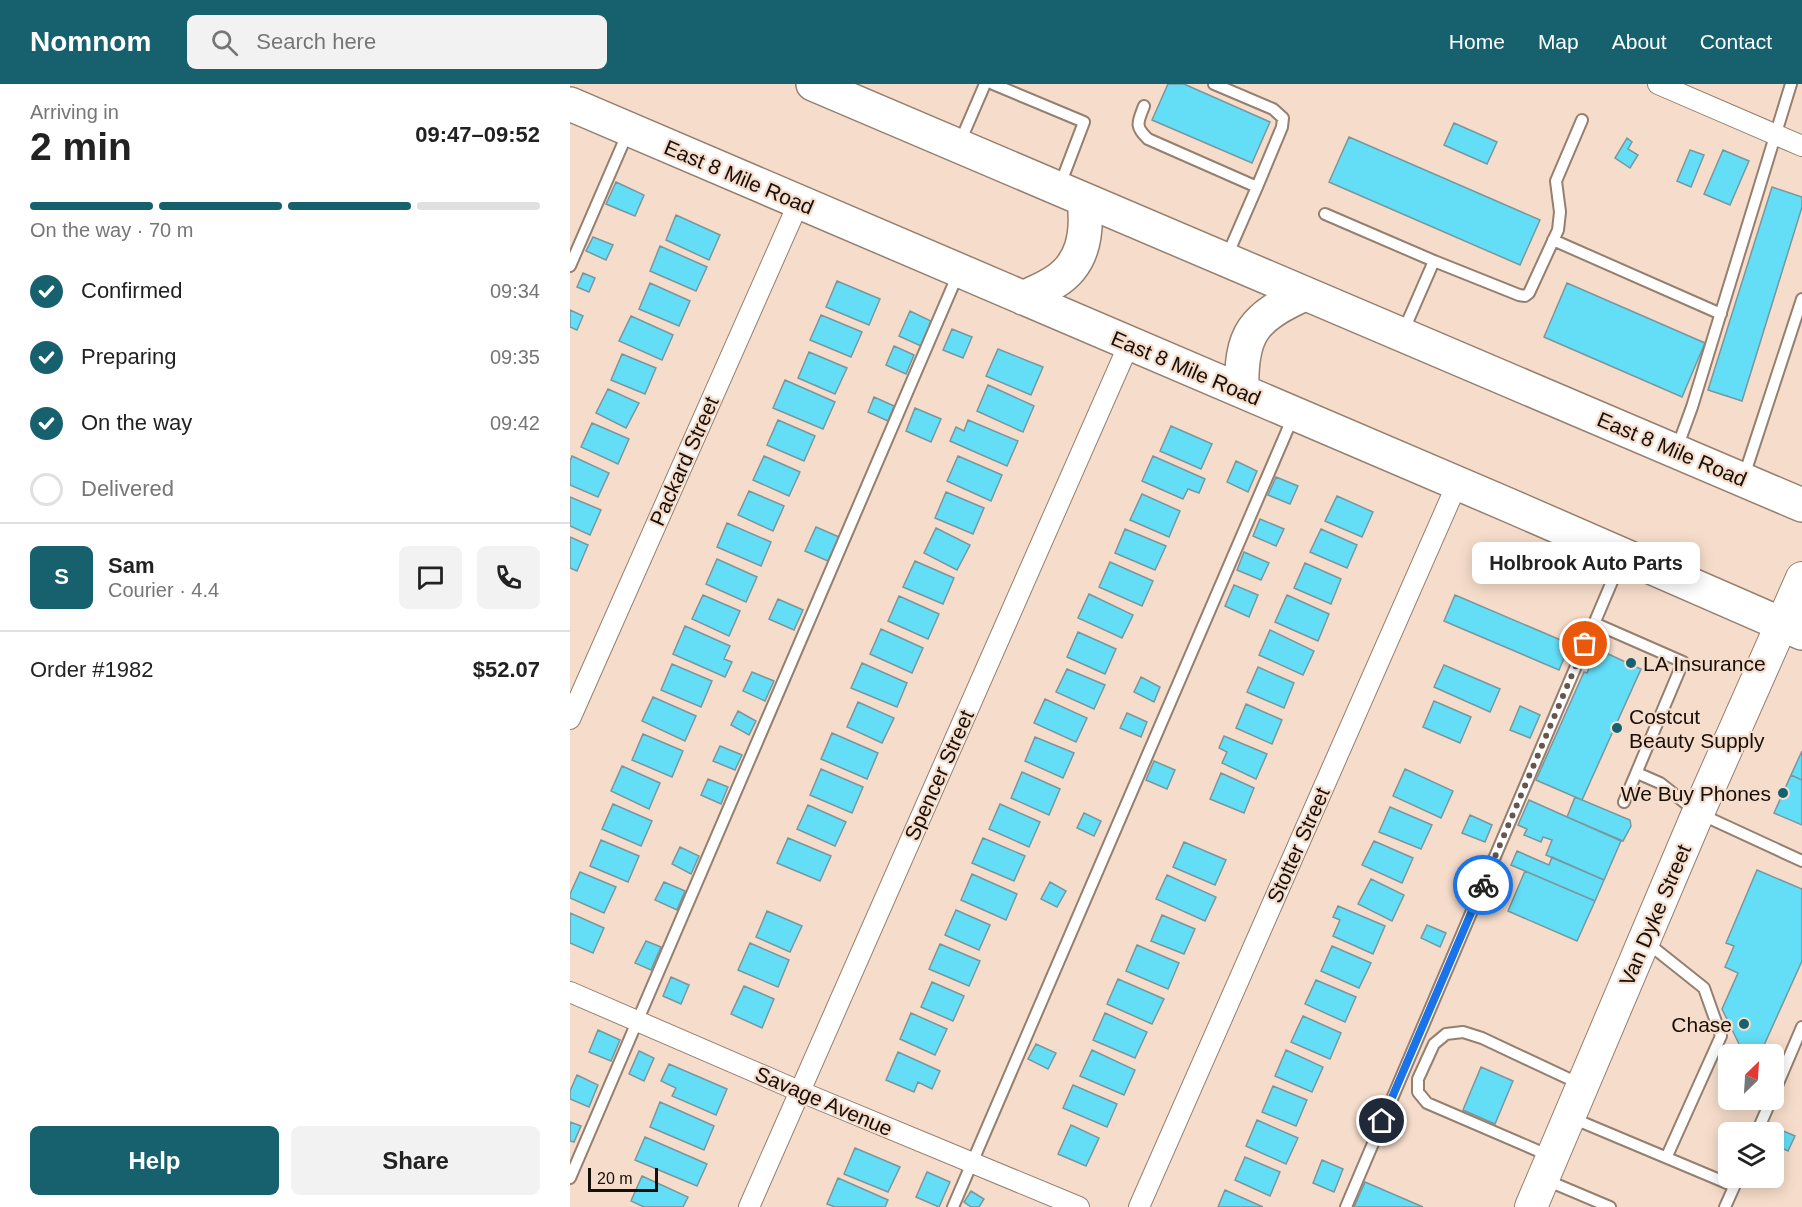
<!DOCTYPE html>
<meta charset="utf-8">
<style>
:root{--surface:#fff;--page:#f2f2f2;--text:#222;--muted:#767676;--line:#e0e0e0;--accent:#17616f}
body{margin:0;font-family:Arial,sans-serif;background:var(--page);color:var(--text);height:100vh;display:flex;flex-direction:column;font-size:22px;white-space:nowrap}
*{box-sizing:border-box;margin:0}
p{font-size:20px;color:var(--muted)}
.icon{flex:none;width:33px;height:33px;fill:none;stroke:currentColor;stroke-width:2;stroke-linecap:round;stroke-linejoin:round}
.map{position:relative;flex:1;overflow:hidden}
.side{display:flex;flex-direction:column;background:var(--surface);width:570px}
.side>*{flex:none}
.needle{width:39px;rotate:25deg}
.fabs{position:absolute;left:1148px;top:960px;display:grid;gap:12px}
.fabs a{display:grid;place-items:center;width:66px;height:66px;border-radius:9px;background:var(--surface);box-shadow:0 3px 15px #0003;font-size:30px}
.scale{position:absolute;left:18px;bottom:15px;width:70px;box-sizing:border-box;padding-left:6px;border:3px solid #170f09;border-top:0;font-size:16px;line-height:21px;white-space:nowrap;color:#170f09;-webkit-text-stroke:4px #f6ddcb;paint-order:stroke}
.pin{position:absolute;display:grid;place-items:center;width:51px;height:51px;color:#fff;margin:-26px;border:3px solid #fff;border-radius:50%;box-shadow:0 2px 6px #0007}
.courier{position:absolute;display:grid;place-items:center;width:60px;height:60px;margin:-30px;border:4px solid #1a73e8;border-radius:50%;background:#fff;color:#222;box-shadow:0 2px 8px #0007}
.bubble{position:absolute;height:42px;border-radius:9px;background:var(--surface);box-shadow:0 3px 15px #0003;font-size:20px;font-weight:600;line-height:42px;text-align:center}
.summary em{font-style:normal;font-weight:600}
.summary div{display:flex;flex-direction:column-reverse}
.summary{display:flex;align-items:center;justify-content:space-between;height:102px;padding:0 30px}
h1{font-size:39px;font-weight:600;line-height:45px}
.bar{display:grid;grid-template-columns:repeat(4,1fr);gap:9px 6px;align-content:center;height:72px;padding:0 30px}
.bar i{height:8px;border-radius:4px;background:var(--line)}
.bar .on{background:var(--accent)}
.bar p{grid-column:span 4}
.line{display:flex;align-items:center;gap:15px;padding:0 30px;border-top:2px solid var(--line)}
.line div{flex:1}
.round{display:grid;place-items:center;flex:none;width:63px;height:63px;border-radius:9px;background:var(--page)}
ol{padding:0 30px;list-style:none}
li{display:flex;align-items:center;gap:18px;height:66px}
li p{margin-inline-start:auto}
li .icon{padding:6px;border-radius:50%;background:var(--accent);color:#fff;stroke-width:4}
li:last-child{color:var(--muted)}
li i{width:33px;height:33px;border:3px solid var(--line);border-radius:50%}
.cta{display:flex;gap:12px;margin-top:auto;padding:12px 30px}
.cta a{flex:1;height:69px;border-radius:9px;background:var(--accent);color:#fff;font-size:24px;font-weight:600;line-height:69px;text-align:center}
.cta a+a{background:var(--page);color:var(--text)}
header{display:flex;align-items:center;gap:36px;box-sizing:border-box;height:84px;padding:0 30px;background:var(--accent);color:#fff}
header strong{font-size:28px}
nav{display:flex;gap:33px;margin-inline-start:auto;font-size:21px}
.search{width:420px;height:54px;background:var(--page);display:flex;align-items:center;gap:15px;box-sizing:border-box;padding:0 21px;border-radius:9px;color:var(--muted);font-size:22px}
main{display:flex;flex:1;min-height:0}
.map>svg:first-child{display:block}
.building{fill:#63def6;stroke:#78979e;stroke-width:1.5}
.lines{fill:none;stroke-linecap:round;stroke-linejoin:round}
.lane-casing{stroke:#957f6f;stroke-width:14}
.street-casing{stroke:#957f6f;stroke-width:22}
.primary-casing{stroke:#957f6f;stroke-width:34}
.highway-casing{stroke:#957f6f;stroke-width:36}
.lane{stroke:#fff;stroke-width:10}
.street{stroke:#fff;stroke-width:20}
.primary{stroke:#fff;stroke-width:32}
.highway{stroke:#fff;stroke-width:33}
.done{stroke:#65574d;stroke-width:6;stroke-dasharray:0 10.8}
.route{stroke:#1a73e8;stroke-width:8}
.poi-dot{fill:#17616f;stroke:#f6ddcb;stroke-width:2}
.labels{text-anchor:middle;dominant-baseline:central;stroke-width:4.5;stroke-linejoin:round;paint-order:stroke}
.street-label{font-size:21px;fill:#170f09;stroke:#f6ddcb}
.poi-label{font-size:21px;fill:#170f09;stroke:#f6ddcb;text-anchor:start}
</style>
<header>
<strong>Nomnom</strong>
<div class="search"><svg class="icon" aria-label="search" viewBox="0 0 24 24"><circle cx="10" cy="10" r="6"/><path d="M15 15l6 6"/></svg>Search here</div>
<nav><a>Home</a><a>Map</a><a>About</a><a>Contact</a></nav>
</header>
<main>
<section class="side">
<div class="summary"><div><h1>2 min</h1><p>Arriving in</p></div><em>09:47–09:52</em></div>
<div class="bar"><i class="on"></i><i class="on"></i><i class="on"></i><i></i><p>On the way · 70 m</p></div>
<ol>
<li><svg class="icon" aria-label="check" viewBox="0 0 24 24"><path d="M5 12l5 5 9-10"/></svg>Confirmed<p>09:34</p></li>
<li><svg class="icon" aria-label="check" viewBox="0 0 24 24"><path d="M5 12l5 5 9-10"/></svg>Preparing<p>09:35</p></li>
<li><svg class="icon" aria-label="check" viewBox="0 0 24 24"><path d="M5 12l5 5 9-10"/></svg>On the way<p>09:42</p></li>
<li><i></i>Delivered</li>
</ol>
<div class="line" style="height:108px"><b class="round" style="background:var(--accent);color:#fff">S</b><div><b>Sam</b><p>Courier · 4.4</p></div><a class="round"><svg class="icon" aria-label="chat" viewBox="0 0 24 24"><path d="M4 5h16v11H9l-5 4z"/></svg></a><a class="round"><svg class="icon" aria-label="phone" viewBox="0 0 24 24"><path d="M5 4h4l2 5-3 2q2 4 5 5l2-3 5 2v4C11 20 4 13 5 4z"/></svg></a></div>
<div class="line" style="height:78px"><div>Order #1982</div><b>$52.07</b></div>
<div class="cta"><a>Help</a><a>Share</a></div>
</section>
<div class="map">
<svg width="1232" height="1123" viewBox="0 0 1232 1123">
<rect width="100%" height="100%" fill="#f6ddcb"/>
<path class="building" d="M598,0h16l86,38 -18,41 -100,-43z
M884,39l43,19 -10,22 -43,-19z
M779,53l191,83 -20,45 -191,-83z
M1057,54l5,4 -4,7 10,6 -8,13 -15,-10z
M1120,66l14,5 -13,32 -14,-6z
M1153,66l26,11 -19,44 -26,-11z
M46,98l28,13 -9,21 -29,-12z
M1202,103l30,10v10l-60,194 -34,-11z
M106,131l44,20 -11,25 -43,-20z
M23,153l20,8 -7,15 -20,-9z
M90,162l47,21 -11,24 -46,-20z
M13,189l12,5 -6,14 -12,-5z
M267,197l43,18 -11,26 -43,-18z
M80,199l40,18 -11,25 -40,-17z
M997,199l138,60 -23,54 -138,-60z
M0,226l13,6 -6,14 -7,-3z
M340,227l21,10 -10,25 -22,-10z
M251,231l41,17 -11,25 -41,-17z
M61,232l42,19 -11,25 -43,-19z
M382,245l20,8 -9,21 -20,-8z
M324,262l20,9 -8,19 -20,-9z
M428,265l45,18 -12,28 -45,-19z
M239,268l38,16 -12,26 -37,-16z
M52,270l34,14 -11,26 -34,-14z
M215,296l50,22 -12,27 -50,-21z
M418,301l46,21 -11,26 -46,-21z
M38,305l31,14 -13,25 -30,-15z
M304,313l20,9 -6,15 -20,-9z
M345,324l26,11 -10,23 -25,-11z
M208,336l37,16 -11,25 -37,-16z
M398,336l50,21 -11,25 -57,-25 6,-14 8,4z
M22,339l37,16 -11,25 -37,-17z
M601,342l41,18 -11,25 -41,-18z
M2,372l37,17 -11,24 -28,-12v-24z
M194,372l36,16 -11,24 -36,-16z
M388,372l44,19 -11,26 -44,-20z
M583,372l52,23 -6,14 -11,-4 -5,10 -41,-18z
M666,377l21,10 -9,21 -21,-10z
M706,393l22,9 -8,18 -22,-9z
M179,407l35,15 -11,25 -35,-16z
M376,408l38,16 -11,26 -38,-16z
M572,410l38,17 -11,26 -39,-17z
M767,412l36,16 -11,25 -37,-16z
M0,413l31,13 -11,25 -20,-9z
M690,435l24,10 -8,17 -23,-10z
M157,439l44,19 -10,24 -44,-19z
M246,443l23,10 -11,24 -23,-10z
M366,444l34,17 -13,25 -33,-17z
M555,445l41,17 -11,24 -40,-17z
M751,445l36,16 -10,23 -37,-16z
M0,453l18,8 -11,26 -7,-3z
M674,468l25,11 -8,17 -24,-10z
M147,475l40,18 -11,25 -40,-18z
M345,477l39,17 -11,26 -40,-17z
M540,478l43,19 -11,25 -43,-19z
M735,479l36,16 -10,25 -37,-16z
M664,501l24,10 -9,22 -24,-11z
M519,510l44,21 -11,23 -44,-20z
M133,511l37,16 -11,25 -37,-17z
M717,511l42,19 -11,27 -43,-19z
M885,511l115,49 -11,26 -115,-49z
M329,512l40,18 -11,25 -40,-18z
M208,515l25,11 -9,20 -25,-11z
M115,542l45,20 -6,13 8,3 -7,15 -52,-23z
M311,545l42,19 -11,25 -42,-19z
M700,546l44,21 -11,24 -44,-20z
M508,548l38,17 -11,25 -38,-17z
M1034,568l37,17 -59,131 -46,-20 48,-108 3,1 2,-5 -3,-2 4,-8 9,4z
M292,579l45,20 -10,24 -46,-19z
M102,580l40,17 -11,26 -40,-17z
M874,581l56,24 -10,23 -56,-25z
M688,583l36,16 -10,25 -37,-16z
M497,585l38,16 -11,24 -38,-17z
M182,588l22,9 -9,20 -22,-10z
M571,593l19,10 -6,15 -20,-10z
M83,613l43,19 -11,25 -43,-20z
M475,615l42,19 -11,24 -42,-19z
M864,617l37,16 -11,26 -37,-16z
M288,618l36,16 -12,25 -35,-16z
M676,620l36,16 -10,24 -36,-16z
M950,622l20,9 -10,23 -20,-8z
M168,627l18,10 -7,14 -18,-10z
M557,629l20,9 -6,15 -21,-9z
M262,649l46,20 -11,26 -46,-20z
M73,650l40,17 -11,26 -40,-17z
M654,652l43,18 -11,25 -34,-16 5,-11 -8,-4z
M465,653l39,16 -11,25 -38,-17z
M150,662l22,9 -7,15 -22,-9z
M1232,667v29l-11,-5z
M584,677l21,9 -8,19 -21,-9z
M52,682l38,17 -11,26 -38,-18z
M251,685l42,18 -11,26 -42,-18z
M835,685l48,22 -12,27 -48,-22z
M452,688l38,17 -11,26 -38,-17z
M651,689l33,15 -10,25 -34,-14z
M1221,691l11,5v45l-28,-12z
M138,695l20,8 -7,17 -20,-9z
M1005,713l55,23 1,6 -8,15 -56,-24z
M959,716l92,41 -17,39 -58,-25 6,-15 -9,-3 -2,5 -17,-7 3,-6 -9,-4z
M43,720l39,17 -11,25 -39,-17z
M430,720l40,18 -11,25 -40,-18z
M238,721l38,17 -11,24 -38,-17z
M820,723l42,18 -11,24 -42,-17z
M514,729l17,8 -7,15 -17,-8z
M900,731l22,10 -7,17 -23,-9z
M218,754l43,18 -11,25 -43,-18z
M413,754l42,18 -11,25 -42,-18z
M31,756l38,16 -11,26 -38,-16z
M804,757l39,17 -11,25 -40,-18z
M614,758l42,18 -11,25 -42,-18z
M110,763l19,9 -8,18 -19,-10z
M947,767l32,14 3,-8 52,23 -9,21 -84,-36z
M1187,786l45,19v72l-42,93 -20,-8 -18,-37 16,-36 -13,-6 9,-21 -8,-3z
M955,787l70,30 -18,40 -69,-30z
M10,788l36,15 -12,26 -34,-15v-4z
M402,790l45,20 -11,26 -45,-20z
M597,791l49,22 -11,24 -49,-22z
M801,795l33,16 -12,26 -34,-17z
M94,798l21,9 -8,19 -22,-10z
M480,798l16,9 -9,16 -16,-8z
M768,822l47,20 -12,28 -40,-18 7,-16 -7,-3z
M386,826l34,15 -11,25 -34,-15z
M197,827l35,15 -12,26 -34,-15z
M0,829l34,15 -11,25 -23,-10z
M592,831l33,14 -11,25 -33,-13z
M857,841l19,8 -6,14 -19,-9z
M76,857l15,6 -10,23 -16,-7z
M180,859l39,17 -11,27 -40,-17z
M370,860l40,17 -11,25 -40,-17z
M567,861l42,18 -11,26 -42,-18z
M762,862l39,17 -12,25 -38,-17z
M101,893l18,8 -8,19 -18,-8z
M548,895l46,20 -12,25 -45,-20z
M746,896l40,17 -11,25 -40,-18z
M362,898l32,14 -11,25 -32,-14z
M174,902l30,13 -12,29 -31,-14z
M341,929l36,16 -12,26 -35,-16z
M535,929l42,19 -12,26 -42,-18z
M733,932l38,17 -11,26 -39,-17z
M28,946l22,10 -9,21 -22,-9z
M466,960l20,9 -8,16 -20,-10z
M522,966l43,20 -11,25 -44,-19z
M716,966l37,17 -11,25 -37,-16z
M69,967l15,7 -10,23 -15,-7z
M328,968l42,19 -8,18 -14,-7 -4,10 -28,-12z
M99,980l58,25 -11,26 -44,-19 4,-8 -15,-7z
M911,983l32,14 -18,43 -32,-14z
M7,991l21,10 -9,22 -19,-8v-8z
M503,1001l44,19 -10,23 -44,-19z
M703,1002l34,14 -11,26 -34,-14z
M90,1018l54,24 -10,24 -54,-23z
M687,1036l41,18 -12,26 -40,-18z
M0,1038l11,4 -7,16 -4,-1z
M501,1041l28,13 -13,28 -28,-12z
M1204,1043l21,9 -7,15 -15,-7 -1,-12z
M75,1053l62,27 -10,22 -62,-26z
M285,1064l45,19 -12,25 -44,-18z
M675,1073l35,15 -10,24 -35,-16z
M752,1076l21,9 -9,23 -21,-9z
M357,1088l23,10 -11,25 -23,-10z
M72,1092l46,21 -5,10h-39l-13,-6z
M268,1094l50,22 -3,7h-50l-8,-3z
M795,1098l58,25h-69z
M655,1106l38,17h-45z
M401,1107l13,8 -5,8h-8l-7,-5z"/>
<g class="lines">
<g class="lane-casing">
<path id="lane" d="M423,0l91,38 -24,63
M644,0l59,25 10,9 -1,9 -25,60
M574,22c-6,16 -10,20 4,33l109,48 -30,69
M390,58l25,-58
M755,130l109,47
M983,156l168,74
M0,182l58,-134
M833,248l31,-71 85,34 6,1 4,-3 29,-63 2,-18 -4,-31 26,-61
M1107,364l15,-41 99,-323
M1174,392l58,-177
M1024,539l89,39 -59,140
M1067,689l23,10 38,30 104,48
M1075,857l59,47 17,48 -54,120
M1203,1011l29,-68
M1002,1034l162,68
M1187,1048l14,-32
M980,1072l-123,-53 -9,-11v-13l16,-35 12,-10 17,-2 19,6 98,46
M0,1094l388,-904
M976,1096l64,27
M383,1123l340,-790
M776,1123l276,-649
M1155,1123l13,-29"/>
</g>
<g class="street-casing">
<path id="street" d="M1088,0l144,62
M0,635l229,-517
M0,908l229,99 280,116
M179,1123l380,-863
M569,1123l318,-723"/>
</g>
<g class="primary-casing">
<path id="primary" d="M961,1123l167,-394 104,-235"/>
</g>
<g class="highway-casing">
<path id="highway" d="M243,0l989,421
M0,20l943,403 289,126
M453,214c10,-5 21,-9 30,-15 31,-18 35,-51 31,-83
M672,307c-2,-57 11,-74 63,-97"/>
</g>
<use href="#lane" class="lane"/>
<use href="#street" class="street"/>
<use href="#primary" class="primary"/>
<use href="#highway" class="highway"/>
</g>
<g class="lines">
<path class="done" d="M913,801l102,-241"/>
<path class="route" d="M812,1037l101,-236"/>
</g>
<g class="poi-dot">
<circle cx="1061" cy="579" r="6"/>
<circle cx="1047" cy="644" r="6"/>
<circle cx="1213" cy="709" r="6"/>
<circle cx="1174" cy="940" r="6"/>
</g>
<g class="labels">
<g class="street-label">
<text transform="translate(169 93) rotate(23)">East 8 Mile Road</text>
<text transform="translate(616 284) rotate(23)">East 8 Mile Road</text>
<text transform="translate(1102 365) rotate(23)">East 8 Mile Road</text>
<text transform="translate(114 377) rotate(-66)">Packard Street</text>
<text transform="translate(369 691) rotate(-66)">Spencer Street</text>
<text transform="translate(728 761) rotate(-66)">Stotter Street</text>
<text transform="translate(1085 831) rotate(-67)">Van Dyke Street</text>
<text transform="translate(254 1017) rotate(23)">Savage Avenue</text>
</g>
<g class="poi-label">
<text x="1073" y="579">LA Insurance</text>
<text x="1059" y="632">Costcut<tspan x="1059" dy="24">Beauty Supply</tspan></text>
<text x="1201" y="709" text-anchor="end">We Buy Phones</text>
<text x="1162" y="940" text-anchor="end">Chase</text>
</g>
</g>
</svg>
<div class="fabs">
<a><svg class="needle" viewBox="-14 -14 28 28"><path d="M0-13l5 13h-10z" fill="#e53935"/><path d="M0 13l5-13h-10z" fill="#767676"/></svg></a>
<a><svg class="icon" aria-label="layers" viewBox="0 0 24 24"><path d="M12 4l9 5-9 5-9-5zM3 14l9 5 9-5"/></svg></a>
</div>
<div class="scale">20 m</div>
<div class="pin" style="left:1015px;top:560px;background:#ea580c"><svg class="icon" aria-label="bag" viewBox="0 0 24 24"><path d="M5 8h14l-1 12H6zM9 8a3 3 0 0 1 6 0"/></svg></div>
<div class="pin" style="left:812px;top:1037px;background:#1f2937"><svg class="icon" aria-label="home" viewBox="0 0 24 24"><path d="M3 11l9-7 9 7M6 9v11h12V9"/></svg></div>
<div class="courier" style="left:913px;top:801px"><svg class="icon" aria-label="bike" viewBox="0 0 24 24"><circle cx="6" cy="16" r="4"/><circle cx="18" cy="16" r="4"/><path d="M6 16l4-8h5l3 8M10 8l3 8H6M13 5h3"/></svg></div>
<div class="bubble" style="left:902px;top:458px;width:228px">Holbrook Auto Parts</div>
</div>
</main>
